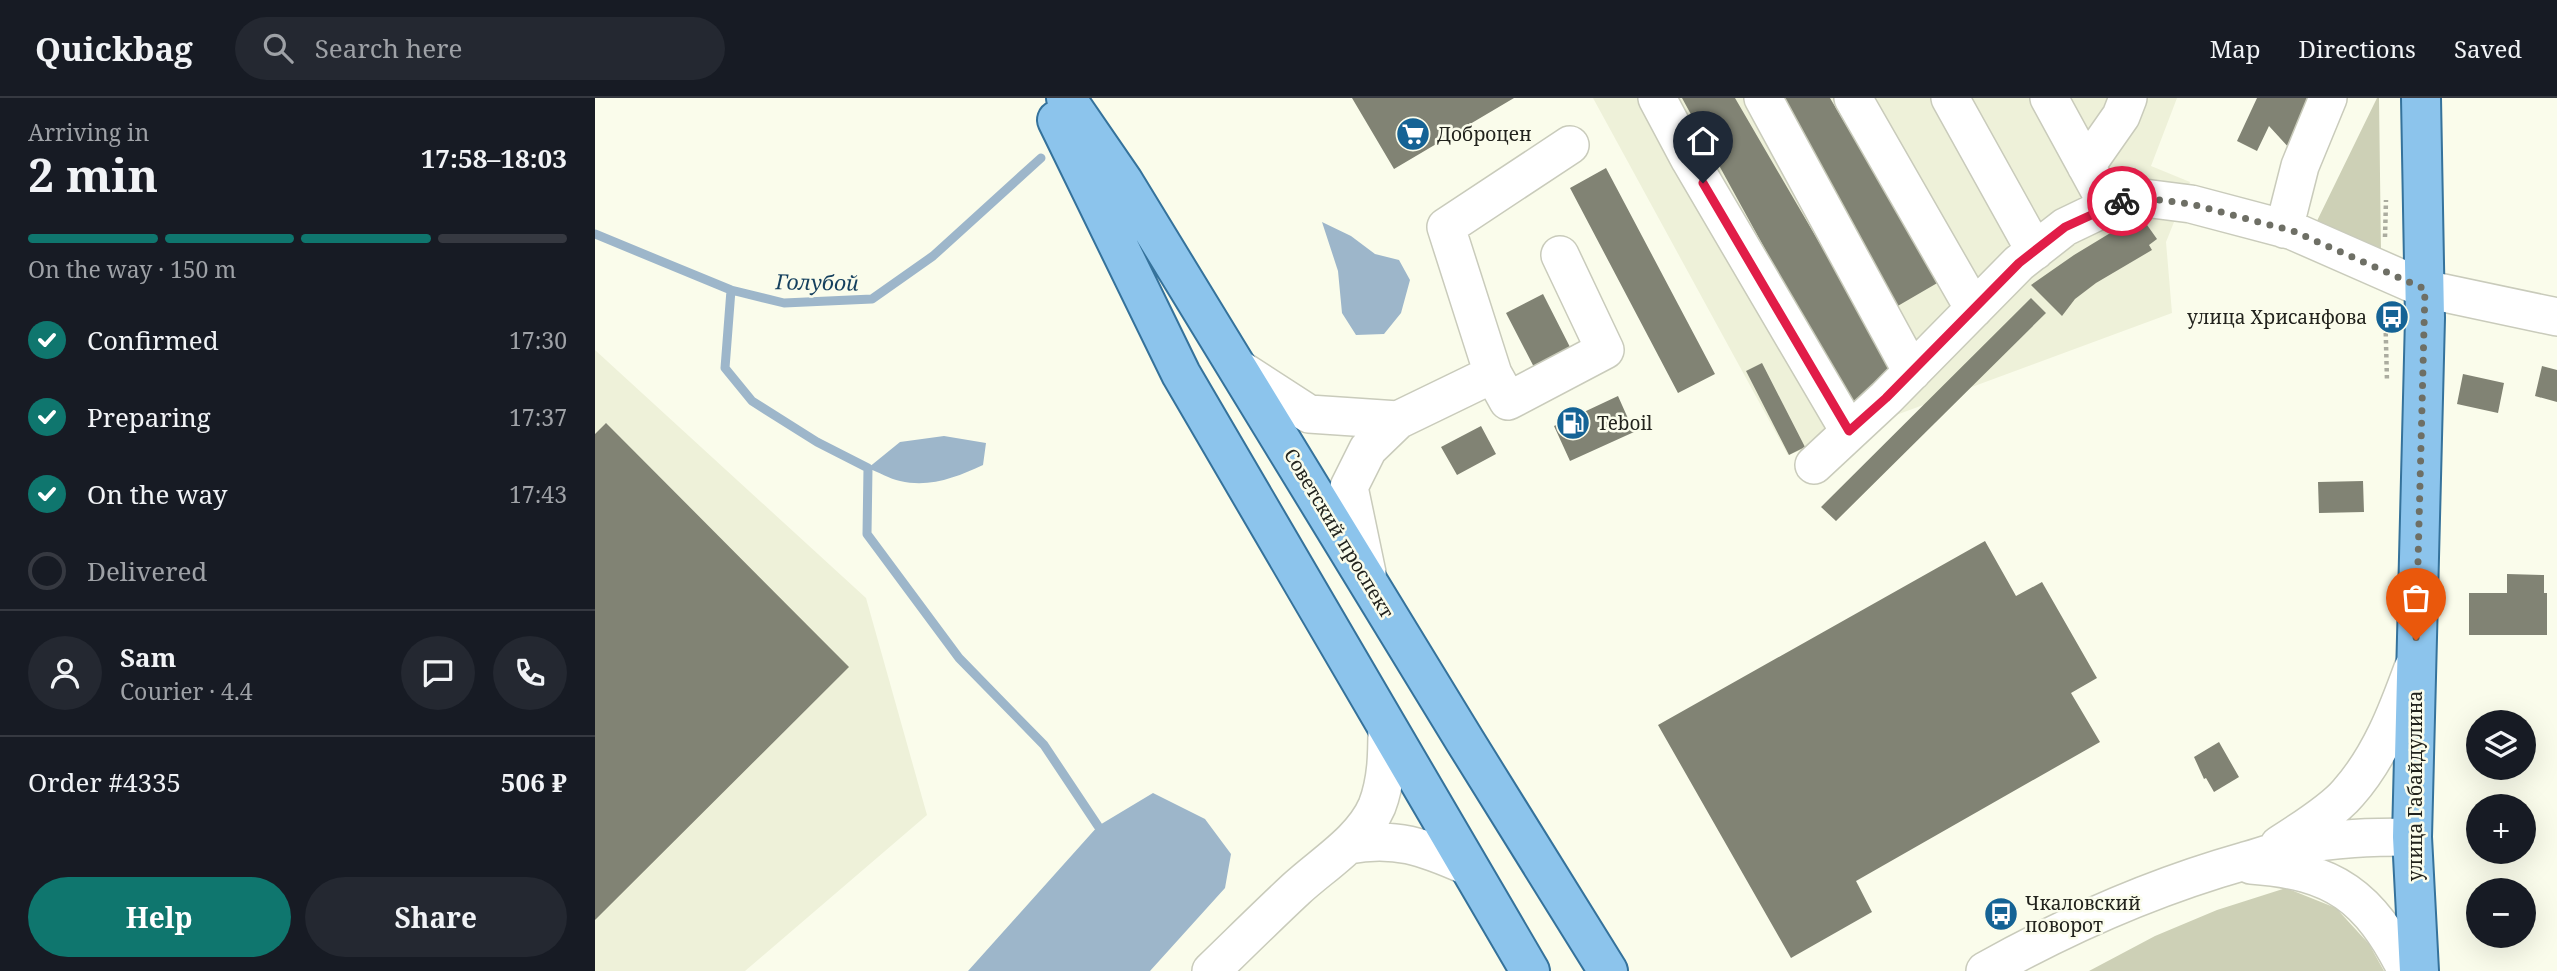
<!DOCTYPE html>
<meta charset="utf-8">
<style>
:root{--surface:#171b24;--page:#242831;--text:#f1f3f6;--muted:#9ea1a6;--line:#363941;--accent:#0f766e}
body{margin:0;font-family:"Noto Serif",serif;background:var(--page);color:var(--text);height:100vh;display:flex;flex-direction:column;font-size:26px;white-space:nowrap}
*{box-sizing:border-box;margin:0}
p{font-size:23px;color:var(--muted)}
.icon{flex:none;width:38px;height:38px;fill:none;stroke:currentColor;stroke-width:2;stroke-linecap:round;stroke-linejoin:round}
.map{position:relative;flex:1;overflow:hidden}
.panel{display:flex;flex-direction:column;background:var(--surface);width:595px}
.panel>*{flex:none}
.tools{position:absolute;left:1871px;top:612px;display:grid;gap:14px}
.tools a{display:grid;place-items:center;width:70px;height:70px;border-radius:50%;background:var(--surface);box-shadow:0 7px 28px #0002;font-size:35px}
.pin{position:absolute;display:grid;place-items:center;width:60px;height:60px;color:#fff;margin:-72px -30px;border-radius:50% 50% 50% 0;rotate:-45deg;box-shadow:0 0 7px #0007}
.pin .icon{rotate:45deg}
.courier{position:absolute;display:grid;place-items:center;width:70px;height:70px;margin:-35px;border:5px solid #e11d48;border-radius:50%;background:#fff;color:#222;box-shadow:0 2px 9px #0007}
.overview em{font-style:normal;font-weight:700}
.overview div{display:flex;flex-direction:column-reverse}
.overview{display:flex;align-items:center;justify-content:space-between;height:119px;padding:0 28px}
h1{font-size:46px;font-weight:700;line-height:52px}
.bar{display:grid;grid-template-columns:repeat(4,1fr);gap:10px 7px;align-content:center;height:84px;padding:0 28px}
.bar i{height:9px;border-radius:5px;background:var(--line)}
.bar .on{background:var(--accent)}
.bar p{grid-column:span 4}
.line{display:flex;align-items:center;gap:18px;padding:0 28px;border-top:2px solid var(--line)}
.line div{flex:1}
.round{display:grid;place-items:center;flex:none;width:74px;height:74px;border-radius:37px;background:var(--page)}
ol{padding:0 28px;list-style:none}
li{display:flex;align-items:center;gap:21px;height:77px}
li p{margin-inline-start:auto}
li .icon{padding:7px;border-radius:50%;background:var(--accent);color:#fff;stroke-width:4}
li:last-child{color:var(--muted)}
li i{width:38px;height:38px;border:4px solid var(--line);border-radius:50%}
.cta{display:flex;gap:14px;margin-top:auto;padding:14px 28px}
.cta a{flex:1;height:80px;border-radius:42px;background:var(--accent);color:#fff;font-size:28px;font-weight:700;line-height:80px;text-align:center}
.cta a+a{background:var(--page);color:var(--text)}
header{display:flex;align-items:center;gap:42px;box-sizing:border-box;height:98px;padding:0 35px;background:var(--surface);border-bottom:2px solid var(--line)}
header strong{font-size:33px}
nav{display:flex;gap:38px;margin-inline-start:auto;font-size:24px}
.search{width:490px;height:63px;background:var(--page);display:flex;align-items:center;gap:18px;box-sizing:border-box;padding:0 24px;border-radius:38px;color:var(--muted);font-size:26px}
main{display:flex;flex:1;min-height:0}
.map>svg:first-child{display:block}
.built{fill:#eef1d9}
.green{fill:#cdd0b6}
.water{fill:#9db6ca}
.lines{fill:none;stroke-linecap:round;stroke-linejoin:round}
.stream{stroke:#9db6ca;stroke-width:9}
.building{fill:#818374}
.minor-casing{stroke:#c9cbbb;stroke-width:40}
.major-casing{stroke:#35729b;stroke-width:42}
.path{stroke:#abac9f;stroke-width:4.5;stroke-dasharray:3.5 3.5;stroke-linecap:butt}
.minor{stroke:#fff;stroke-width:37}
.major{stroke:#8cc4ec;stroke-width:38}
.done{stroke:#6e6f65;stroke-width:7;stroke-dasharray:0 12.6}
.route{stroke:#e11d48;stroke-width:9}
.labels{text-anchor:middle;dominant-baseline:central;stroke-width:5;stroke-linejoin:round;paint-order:stroke}
.poi-label{font-size:19px;fill:#22231d;stroke:#fafceb;text-anchor:start}
.street-label{font-size:19px;fill:#22231d;stroke:#fafceb}
.water-label{font-size:21px;font-style:italic;fill:#143f5d;stroke:#fafceb}
</style>
<header>
<strong>Quickbag</strong>
<div class="search"><svg class="icon" aria-label="search" viewBox="0 0 24 24"><circle cx="10" cy="10" r="6"/><path d="M15 15l6 6"/></svg>Search here</div>
<nav><a>Map</a><a>Directions</a><a>Saved</a></nav>
</header>
<main>
<section class="panel">
<div class="overview"><div><h1>2 min</h1><p>Arriving in</p></div><em>17:58–18:03</em></div>
<div class="bar"><i class="on"></i><i class="on"></i><i class="on"></i><i></i><p>On the way · 150 m</p></div>
<ol>
<li><svg class="icon" aria-label="check" viewBox="0 0 24 24"><path d="M5 12l5 5 9-10"/></svg>Confirmed<p>17:30</p></li>
<li><svg class="icon" aria-label="check" viewBox="0 0 24 24"><path d="M5 12l5 5 9-10"/></svg>Preparing<p>17:37</p></li>
<li><svg class="icon" aria-label="check" viewBox="0 0 24 24"><path d="M5 12l5 5 9-10"/></svg>On the way<p>17:43</p></li>
<li><i></i>Delivered</li>
</ol>
<div class="line" style="height:126px"><a class="round"><svg class="icon" aria-label="person" viewBox="0 0 24 24"><circle cx="12" cy="8" r="4"/><path d="M4 21q1-7 8-7t8 7"/></svg></a><div><b>Sam</b><p>Courier · 4.4</p></div><a class="round"><svg class="icon" aria-label="chat" viewBox="0 0 24 24"><path d="M4 5h16v11H9l-5 4z"/></svg></a><a class="round"><svg class="icon" aria-label="phone" viewBox="0 0 24 24"><path d="M5 4h4l2 5-3 2q2 4 5 5l2-3 5 2v4C11 20 4 13 5 4z"/></svg></a></div>
<div class="line" style="height:91px"><div>Order #4335</div><b>506 ₽</b></div>
<div class="cta"><a>Help</a><a>Share</a></div>
</section>
<div class="map">
<svg width="1962" height="873" viewBox="0 0 1962 873">
<rect width="100%" height="100%" fill="#fafceb"/>
<path class="built" d="M998,0h584l-26,68 39,16 -24,60 6,71 -384,142z
M0,252l271,248 61,217 -182,156h-150z"/>
<path class="green" d="M1782,0h2l2,154 -66,-27z
M1691,790l50,20 33,36 15,27h-295l66,-35 62,-26z"/>
<path class="water" d="M727,124l29,14 24,18 24,6 11,20 -9,33 -17,21 -28,1 -14,-22 -4,-42z
M349,338l42,7 -3,22c-26,12 -53,23 -83,16 -10,-2 -22,-9 -32,-13l32,-26z
M558,695l52,26 26,35 -6,34 -75,83h-182l130,-145z"/>
<g class="lines">
<path class="stream" d="M0,136l136,56 53,13 88,-4 61,-43 108,-98
M136,192l-6,78 27,33 65,41 51,26 -1,66 92,124 85,87 54,81"/>
</g>
<path class="building" d="M757,0h162l-120,71z
M1087,0h53l161,276 -42,37z
M1182,0h53l109,184 -43,25z
M1662,0h80l-33,66 -35,-38 -12,25 -20,-10z
M1011,70l109,206 -37,19 -108,-205z
M1545,117l17,24 -8,6 3,5 -56,33 -21,16 -13,17 -31,-31 43,-30z
M948,196l30,59 -37,18 -30,-58z
M1436,200l15,15 -210,208 -15,-14z
M1167,265l43,84 -16,8 -43,-84z
M1947,268l15,4v32l-22,-6z
M1868,276l41,9 -6,30 -41,-9z
M1023,298l16,36 -64,29 -16,-35z
M11,325l243,244 -254,253v-486z
M886,328l15,28 -39,21 -16,-28z
M1768,383l1,31 -45,1 -1,-31z
M1390,443l31,55 26,-14 55,96 -26,15 29,49 -244,139 16,31 -81,46 -133,-233z
M1912,476l37,1v18h3v42h-78v-42h38z
M1624,644l20,35 -25,15 -8,-14 -2,1 -10,-22z"/>
<g class="lines">
<g class="minor-casing">
<path id="minor" d="M1062,0l33,62 159,271
M1168,0l149,274
M1258,0l121,211
M1355,0l85,153
M1454,0l59,108
M1491,68l35,-50 7,-18
M1689,131l16,-63 28,-68
M643,270l71,46 89,6
M898,276l-47,-147 124,-82
M1219,367l72,-67 133,-135 46,-36 52,-25 27,-4 47,6 102,27 132,58 132,28
M772,475l-18,-86 19,-38 30,-29 95,-46 15,27 97,-51 -45,-95
M753,747c47,-9 76,2 119,21
M1684,747c20,-13 54,-34 69,-52 32,-36 49,-81 65,-125
M1656,767c84,6 118,31 156,106
M616,873c28,-27 56,-55 85,-82 27,-25 66,-48 81,-83 10,-26 10,-53 10,-79
M1390,873c82,-46 168,-84 260,-110 16,-4 33,-11 51,-15 38,-8 77,-9 116,-9"/>
</g>
<g class="major-casing">
<path id="major" d="M471,0l57,83 342,560 143,230
M462,22l124,254 349,597
M1824,873l-7,-134 13,-519 -4,-220"/>
</g>
<path class="path" d="M1790,139l1,-37
M1790,207l2,76"/>
<use href="#minor" class="minor"/>
<use href="#major" class="major"/>
</g>
<g class="lines">
<path class="done" d="M1527,103l22,-3 47,6 102,27 132,58 -9,351"/>
<path class="route" d="M1108,85l146,248 37,-33 133,-135 46,-36 57,-26"/>
</g>
<defs>
<g id="supermarket-disc" transform="scale(1.75)"><circle r="9.5" fill="#156395" stroke="#fafceb"/><path d="M-6-5.5h2.5l.6 2H6L4.5 2H-2.5L-4.4-4H-6ZM-1.5 3.2a1.3 1.3 0 1 0 .1 0ZM3 3.2a1.3 1.3 0 1 0 .1 0Z" fill="#fff"/></g>
<g id="bus-disc" transform="scale(1.75)"><circle r="9.5" fill="#156395" stroke="#fafceb"/><path d="M-5-6H5V4H4V6H2V4H-2V6H-4V4H-5ZM-3.5-4V0h7V-4ZM-3.5 1.2v1.5H-2V1.2ZM2 1.2v1.5H3.5V1.2Z" fill="#fff"/></g>
<g id="fuel-disc" transform="scale(1.75)"><circle r="9.5" fill="#156395" stroke="#fafceb"/><path d="M-5.5-6h7V0h2V4h1.3V-2.5L3-4.5l.8-.8L6-3V5H2.5V1h-1V6h-7ZM-4.2-4.7v3.2H.2V-4.7Z" fill="#fff"/></g>
</defs>
<g fill-rule="evenodd">
<use href="#supermarket-disc" x="818" y="36"/>
<use href="#bus-disc" x="1797" y="219"/>
<use href="#fuel-disc" x="978" y="325"/>
<use href="#bus-disc" x="1406" y="816"/>
</g>
<g class="labels">
<g class="poi-label">
<text x="842" y="36">Доброцен</text>
<text x="1772" y="219" text-anchor="end">улица Хрисанфова</text>
<text x="1002" y="325">Teboil</text>
<text x="1430" y="805">Чкаловский<tspan x="1430" dy="22">поворот</tspan></text>
</g>
<g class="street-label">
<text transform="translate(744 435) rotate(59)">Советский проспект</text>
<text transform="translate(1820 688) rotate(-90)">улица Габайдулина</text>
</g>
<g class="water-label">
<text transform="translate(222 184) rotate(1)">Голубой</text>
</g>
</g>
</svg>
<div class="tools">
<a><svg class="icon" aria-label="layers" viewBox="0 0 24 24"><path d="M12 4l9 5-9 5-9-5zM3 14l9 5 9-5"/></svg></a>
<a>+</a>
<a>−</a>
</div>
<div class="pin" style="left:1821px;top:542px;background:#ea580c"><svg class="icon" aria-label="bag" viewBox="0 0 24 24"><path d="M5 8h14l-1 12H6zM9 8a3 3 0 0 1 6 0"/></svg></div>
<div class="pin" style="left:1108px;top:85px;background:#1f2937"><svg class="icon" aria-label="home" viewBox="0 0 24 24"><path d="M3 11l9-7 9 7M6 9v11h12V9"/></svg></div>
<div class="courier" style="left:1527px;top:103px"><svg class="icon" aria-label="bike" viewBox="0 0 24 24"><circle cx="6" cy="16" r="4"/><circle cx="18" cy="16" r="4"/><path d="M6 16l4-8h5l3 8M10 8l3 8H6M13 5h3"/></svg></div>
</div>
</main>
